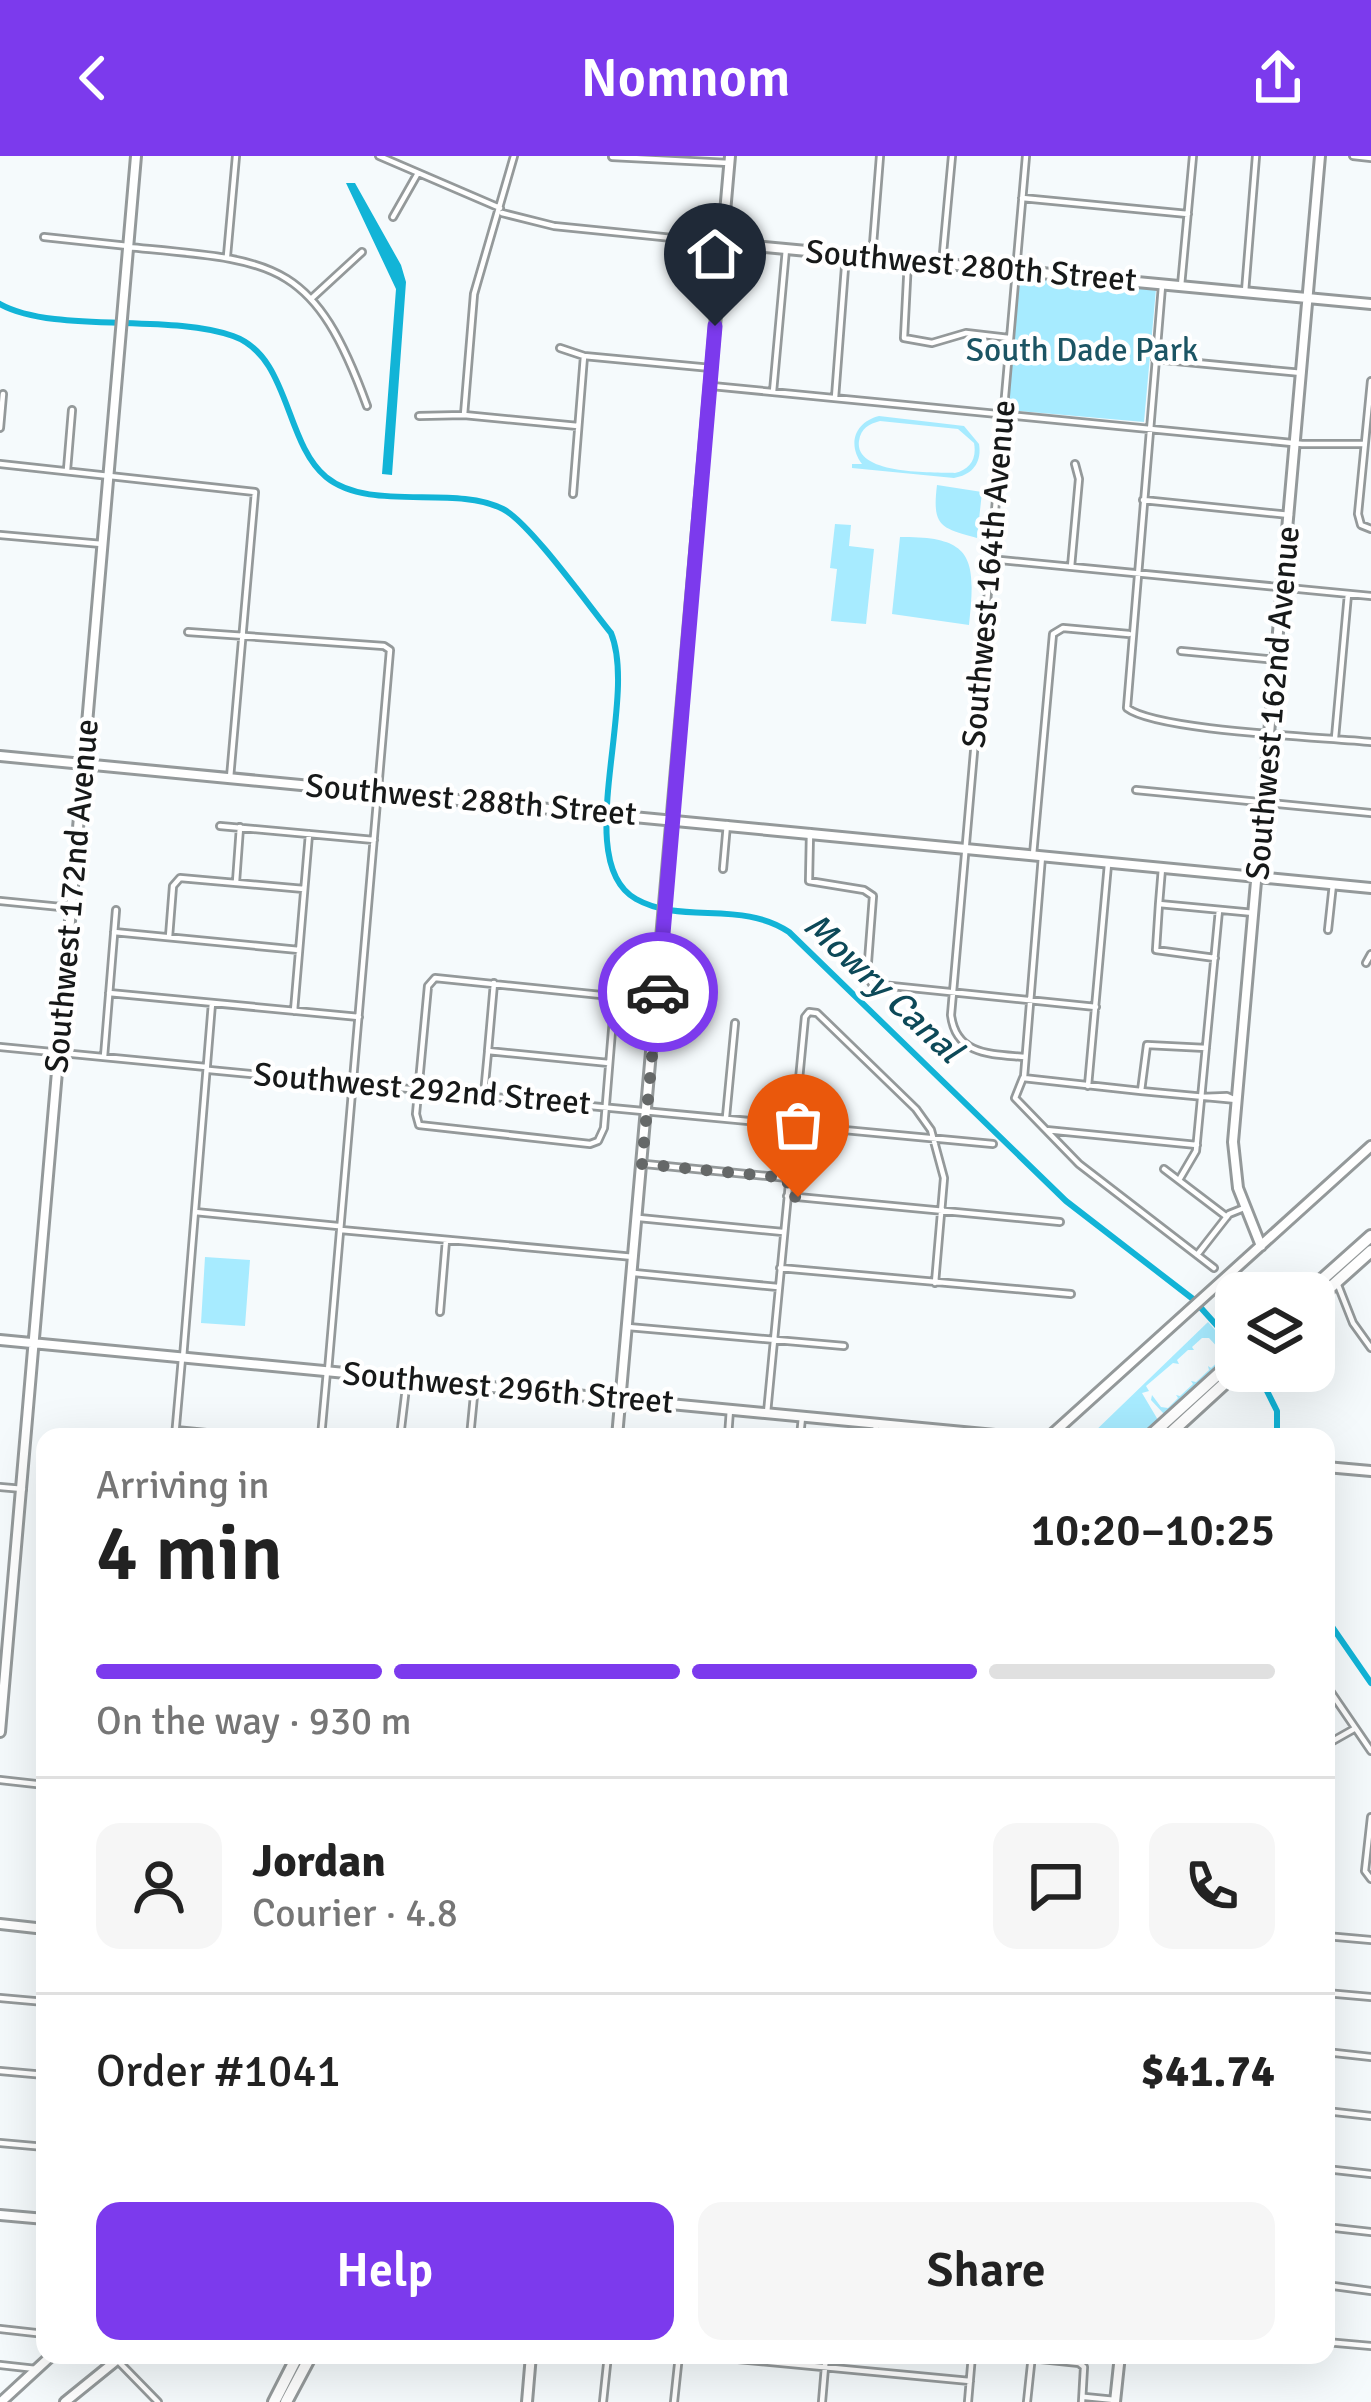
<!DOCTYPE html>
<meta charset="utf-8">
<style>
:root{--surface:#fff;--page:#f6f6f6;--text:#222;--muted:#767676;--line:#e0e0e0;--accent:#7c3aed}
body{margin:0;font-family:Signika,sans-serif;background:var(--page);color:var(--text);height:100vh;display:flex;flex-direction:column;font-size:45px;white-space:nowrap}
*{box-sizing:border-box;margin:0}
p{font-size:39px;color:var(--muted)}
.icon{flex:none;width:66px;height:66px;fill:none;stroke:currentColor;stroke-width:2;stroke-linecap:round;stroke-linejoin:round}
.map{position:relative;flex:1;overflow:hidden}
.details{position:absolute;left:36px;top:1272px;width:1299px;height:936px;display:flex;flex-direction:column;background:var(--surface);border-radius:24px;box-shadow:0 12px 48px #0002}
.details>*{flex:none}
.controls{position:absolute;left:1215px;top:1116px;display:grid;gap:24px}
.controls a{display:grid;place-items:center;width:120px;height:120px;border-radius:24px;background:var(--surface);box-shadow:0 12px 48px #0002;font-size:60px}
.pin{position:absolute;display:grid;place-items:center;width:102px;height:102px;color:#fff;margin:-123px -51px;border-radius:50% 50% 50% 0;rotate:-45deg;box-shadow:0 0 12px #0007}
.pin .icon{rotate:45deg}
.courier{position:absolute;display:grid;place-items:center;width:120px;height:120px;margin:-60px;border:9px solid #7c3aed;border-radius:50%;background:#fff;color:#222;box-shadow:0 3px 15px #0007}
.summary em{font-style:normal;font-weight:600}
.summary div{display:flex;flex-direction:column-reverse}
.summary{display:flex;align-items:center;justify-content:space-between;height:204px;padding:0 60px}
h1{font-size:78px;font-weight:600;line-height:90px}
.bar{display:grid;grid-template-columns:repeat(4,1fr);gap:18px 12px;align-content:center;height:144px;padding:0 60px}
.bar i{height:15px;border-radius:9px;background:var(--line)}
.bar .current{background:var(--accent)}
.bar p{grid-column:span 4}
.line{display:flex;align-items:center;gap:30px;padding:0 60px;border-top:3px solid var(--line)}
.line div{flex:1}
.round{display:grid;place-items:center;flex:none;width:126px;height:126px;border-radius:24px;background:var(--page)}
.cta{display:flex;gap:24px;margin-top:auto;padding:24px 60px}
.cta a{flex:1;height:138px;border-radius:24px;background:var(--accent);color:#fff;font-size:48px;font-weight:600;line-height:138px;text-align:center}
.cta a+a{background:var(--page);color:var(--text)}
header{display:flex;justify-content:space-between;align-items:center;height:156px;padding:0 60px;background:var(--accent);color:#fff;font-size:54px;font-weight:600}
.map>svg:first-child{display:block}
.green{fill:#a7ebff;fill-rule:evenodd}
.water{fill:#12b4d7}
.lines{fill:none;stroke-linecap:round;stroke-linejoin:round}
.canal{stroke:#12b4d7;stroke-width:6}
.minor-casing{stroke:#94999a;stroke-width:10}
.tertiary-casing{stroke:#94999a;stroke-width:14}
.trunk-casing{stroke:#94999a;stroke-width:16}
.minor{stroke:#fff;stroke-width:4.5}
.tertiary{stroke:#fff;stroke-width:8}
.trunk{stroke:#fff;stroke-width:10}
.done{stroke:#656868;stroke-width:12;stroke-dasharray:0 21.6}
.route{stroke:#7c3aed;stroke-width:15}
.labels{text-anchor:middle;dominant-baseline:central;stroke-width:9;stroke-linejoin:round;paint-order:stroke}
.street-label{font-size:33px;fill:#171919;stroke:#fff}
.park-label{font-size:33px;fill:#1c5564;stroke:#fff}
.water-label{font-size:36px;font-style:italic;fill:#0d4958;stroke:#fff}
</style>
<header><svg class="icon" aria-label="back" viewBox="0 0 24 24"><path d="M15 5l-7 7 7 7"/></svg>Nomnom<svg class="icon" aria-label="share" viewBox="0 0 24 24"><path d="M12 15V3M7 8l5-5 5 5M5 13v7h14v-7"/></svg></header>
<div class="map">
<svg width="1371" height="2246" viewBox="0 0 1371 2246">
<rect width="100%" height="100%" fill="#f5fafc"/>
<path class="green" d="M1019,121l137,12 -12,133 -136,-12z
M879,260l85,10 15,18c3,18 -6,31 -25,34l-102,-10v-4h10c-15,-20 -7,-42 17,-48zM880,265l78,8 16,14c3,16 -4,26 -19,30 -23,-1 -101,2 -96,-32 2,-13 10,-17 21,-20z
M937,329l45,7 -5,46c-37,-10 -45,-12 -40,-53z
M835,368l16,1 -2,21 25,3 -8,75 -35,-3 6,-52 -7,-1z
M900,381c74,-1 76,22 69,88l-77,-11z
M205,1101l45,3 -5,66 -44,-3z
M1208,1166l25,28 -69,64 -13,-14 1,-5 9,12 7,1 10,-10 -2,-3 4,1 13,-12 -2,-3 5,1 13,-12 -1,-4 3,2 10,-9v-8l-12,-13h-7l-10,9 2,3h-6l-11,10 2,4 -6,-1 -27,23 3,5 -7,2 16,27 -19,17 -49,-1z"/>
<path class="water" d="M346,27h9l46,82 5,17 -14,193 -10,-1 14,-185z"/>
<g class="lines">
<path class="canal" d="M0,148c54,30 170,9 233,32 57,20 51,106 93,141 44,36 128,7 177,32 26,13 86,97 108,124 28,68 -41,229 25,266 46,26 106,1 153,33l277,269 127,98 43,48
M1257,1215l20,40v26
M1326,1462l45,65"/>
<g class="minor-casing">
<path id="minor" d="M379,0l121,52
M1353,0l18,2
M612,1l117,6
M1022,42l166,16
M502,57l52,13 168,17
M393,61l25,-44
M44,81l84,9
M128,91c145,14 185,10 239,159
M227,100l9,-100
M872,101l8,-101
M908,104l-4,78 28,5 34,-10 43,5
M942,108l10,-108
M1162,130l-35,422c30,23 196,29 244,34
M1181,130l12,-130
M1245,136l11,-136
M312,142l50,-46
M560,192l24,8 127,12
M1155,203l147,14
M1371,225l-13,133 3,11 10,4
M712,230l590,58h62
M773,236l13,-143
M835,242l11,-144
M464,259l10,-121 40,-138
M419,260l45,-1 114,11
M0,272l3,-34
M0,308l255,28 -25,286
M67,314l5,-60
M573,338l11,-138
M1143,344l147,15
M0,379l102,9
M990,403l381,37
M1071,411l8,-88 -4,-15
M188,476l196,14 6,4 -62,721
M1181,495l96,9
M1335,582l13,-144
M1136,634l235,23
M220,670l154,14
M810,676l-1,49 55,9 9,6 -6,79 5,9 224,23
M1033,699l20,-221 10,-6 66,6
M1162,712l-3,36 95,9
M723,713l4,-45
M236,726l4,-55
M0,745l71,7
M1159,748l-3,46 59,8
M1328,774l5,-46
M114,776l185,18
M169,781l4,-51 7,-8 124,11
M1366,807l5,-9
M435,822l176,18 3,10 -10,122 -6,13 -8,3 -171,-19 -3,-11 12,-128z
M494,827l-6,68 121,12
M109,837l250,24
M294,855l15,-177
M0,891l206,20
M1206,892l-59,-3 -6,46 96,9
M104,901l12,-147
M1025,901c-33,-3 -69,-1 -74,-42l75,-859
M209,914l784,74
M1024,921l18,-221
M1088,930l20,-222
M1141,935l-118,-13 -8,20 31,32 151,15
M484,938l4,-42
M1201,941l26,-1 9,4
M726,961l9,-94
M1046,974l33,34 135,104
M645,1008l143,14
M1164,1013l63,48
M1179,1024l17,-29 23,-241
M787,1040l273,26
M195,1056l143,14
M639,1062l144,14
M341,1074l293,27
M1197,1099l32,-41 15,-6
M780,1112l291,26
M634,1117l144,14
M1338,1129l15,38 18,25
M440,1156l6,-72
M628,1171l216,19
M183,1202l29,-355
M767,1257l38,-396 4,-5 8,1 99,96 15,21 13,48 -9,105
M176,1274l71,7
M175,1281l7,-79
M321,1281l6,-66
M400,1281l7,-58
M470,1281l5,-52
M728,1281l2,-28
M800,1281l2,-20
M875,1281l1,-13
M0,1331l23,2
M1326,1529l45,66
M1326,1595l5,-9 23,-13
M0,1624l45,5
M1371,1661l-6,54 6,8
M1326,1780l45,4
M1326,1837l45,4
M0,1842l45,4
M1326,1896l45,5
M0,1915l45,4
M1326,1955l45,5
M0,1987l45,4
M1326,2013l45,5
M1326,2071l45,5
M1326,2129l45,6
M0,2173l45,5
M1326,2186l45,4
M695,2199l275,26
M1031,2202l48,5 5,4 -2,35
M117,2204l41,42
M0,2209l36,4
M1085,2241l30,3
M603,2246l5,-47
M674,2246l5,-47
M822,2246l4,-47
M968,2246l4,-47
M1027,2246l5,-47"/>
</g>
<g class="tertiary-casing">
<path id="tertiary" d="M722,87l649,61
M0,600l1371,132
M1261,1090l-23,-58 -5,-46 87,-986
M0,1184l1016,97
M617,1281l113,-1281
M1049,1281l322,-291
M1326,1311l45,4
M0,1576l136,-1576
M0,1768l45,5
M0,2059l45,4
M1,2246l51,-47
M65,2246l58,-47
M527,2246l4,-47
M1115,2246l5,-47"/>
</g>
<g class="trunk-casing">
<path id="trunk" d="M1307,1137l64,-57
M1314,1146l57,-51
M1149,1281l87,-79
M1166,1281l72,-66
M274,2246l24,-47
M286,2246l25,-47"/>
</g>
<use href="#minor" class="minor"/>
<use href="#tertiary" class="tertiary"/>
<use href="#trunk" class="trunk"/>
</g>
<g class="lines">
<path class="done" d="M658,836l-16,172 146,14 -1,18 11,1"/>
<path class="route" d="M658,836l57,-666"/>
</g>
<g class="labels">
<g class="street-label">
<text transform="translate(971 110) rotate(5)">Southwest 280th Street</text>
<text transform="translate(989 418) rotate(-85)">Southwest 164th Avenue</text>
<text transform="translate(1273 547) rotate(-85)">Southwest 162nd Avenue</text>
<text transform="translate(471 644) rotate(5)">Southwest 288th Street</text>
<text transform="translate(72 740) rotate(-85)">Southwest 172nd Avenue</text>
<text transform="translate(422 933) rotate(5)">Southwest 292nd Street</text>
<text transform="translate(508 1232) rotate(5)">Southwest 296th Street</text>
</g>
<g class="park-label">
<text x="1082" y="194">South Dade Park</text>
</g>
<g class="water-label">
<text transform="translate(883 832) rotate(43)">Mowry Canal</text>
</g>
</g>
</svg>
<div class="controls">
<a><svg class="icon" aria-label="layers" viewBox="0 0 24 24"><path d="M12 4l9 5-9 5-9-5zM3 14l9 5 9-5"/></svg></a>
</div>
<div class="pin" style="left:798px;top:1041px;background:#ea580c"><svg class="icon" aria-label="bag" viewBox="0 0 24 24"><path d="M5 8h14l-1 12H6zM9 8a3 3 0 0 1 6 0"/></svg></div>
<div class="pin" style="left:715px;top:170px;background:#1f2937"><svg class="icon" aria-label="home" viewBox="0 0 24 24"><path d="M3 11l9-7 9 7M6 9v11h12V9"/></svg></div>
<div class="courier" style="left:658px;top:836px"><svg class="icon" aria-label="car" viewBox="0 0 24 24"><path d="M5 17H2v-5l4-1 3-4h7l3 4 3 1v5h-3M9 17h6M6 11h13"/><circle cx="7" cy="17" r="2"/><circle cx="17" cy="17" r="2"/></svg></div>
<section class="details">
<div class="summary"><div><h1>4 min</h1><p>Arriving in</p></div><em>10:20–10:25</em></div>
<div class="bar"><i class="current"></i><i class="current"></i><i class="current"></i><i></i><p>On the way · 930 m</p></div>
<div class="line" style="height:216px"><a class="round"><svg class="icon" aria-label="person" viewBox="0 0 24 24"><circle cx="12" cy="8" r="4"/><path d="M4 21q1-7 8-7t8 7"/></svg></a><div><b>Jordan</b><p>Courier · 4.8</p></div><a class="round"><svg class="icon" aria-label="chat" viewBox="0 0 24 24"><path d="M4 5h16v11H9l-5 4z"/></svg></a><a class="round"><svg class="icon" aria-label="phone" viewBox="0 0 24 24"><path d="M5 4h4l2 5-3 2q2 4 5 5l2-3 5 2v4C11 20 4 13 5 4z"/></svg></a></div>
<div class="line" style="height:156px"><div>Order #1041</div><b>$41.74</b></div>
<div class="cta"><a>Help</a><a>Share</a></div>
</section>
</div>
